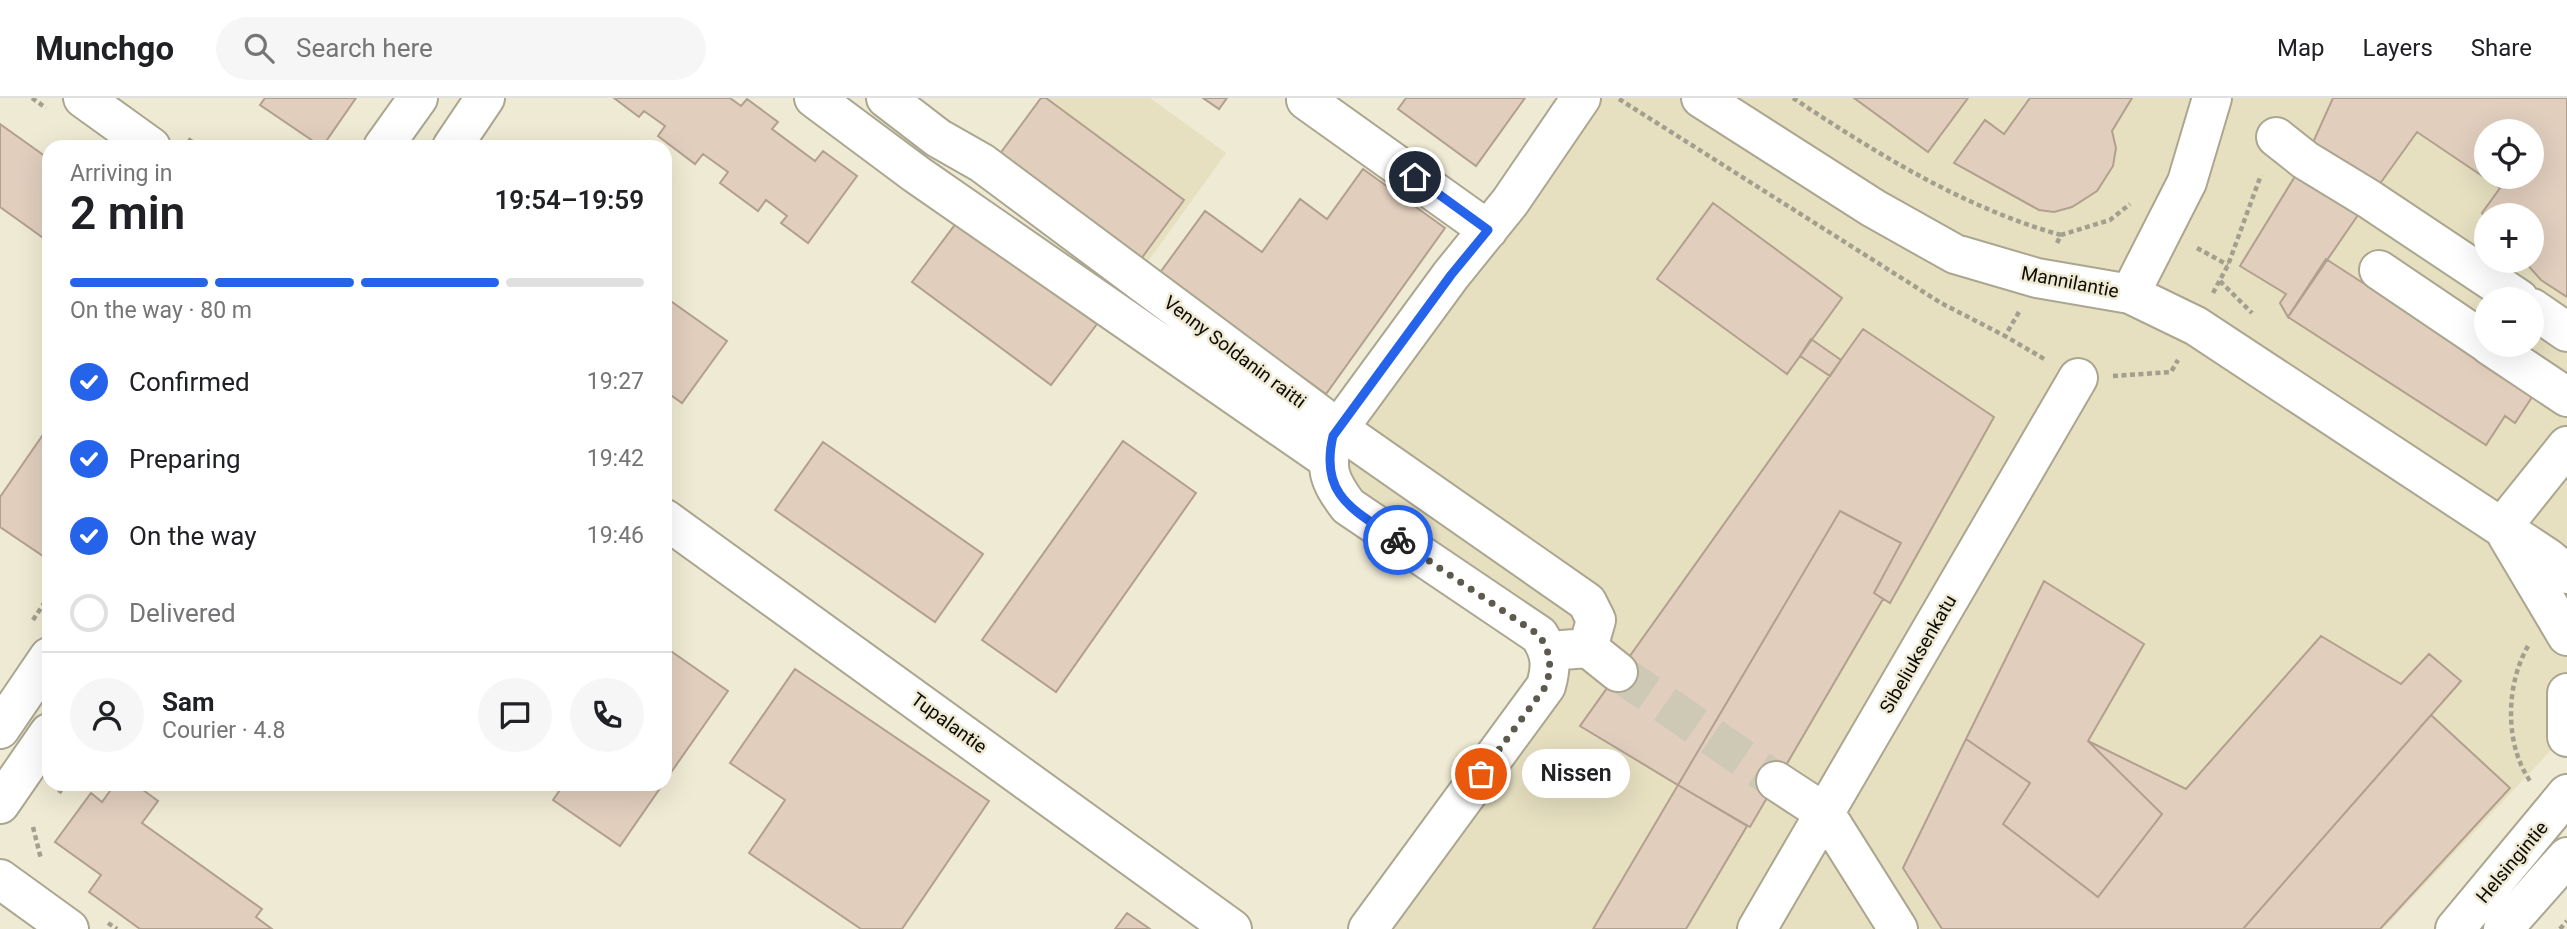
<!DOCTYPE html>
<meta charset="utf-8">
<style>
:root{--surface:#fff;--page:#f6f6f6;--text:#202124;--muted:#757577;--line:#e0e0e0;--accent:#2563eb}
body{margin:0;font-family:Roboto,sans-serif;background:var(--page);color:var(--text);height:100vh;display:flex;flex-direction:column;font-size:26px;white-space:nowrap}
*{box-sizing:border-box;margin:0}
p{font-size:23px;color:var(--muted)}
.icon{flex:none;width:38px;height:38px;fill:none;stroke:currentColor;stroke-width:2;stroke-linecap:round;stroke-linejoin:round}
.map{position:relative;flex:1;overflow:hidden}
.side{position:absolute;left:42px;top:42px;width:630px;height:651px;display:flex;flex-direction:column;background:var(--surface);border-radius:21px;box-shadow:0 7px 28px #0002}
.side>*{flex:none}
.controls{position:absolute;left:2474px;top:21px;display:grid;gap:14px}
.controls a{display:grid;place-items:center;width:70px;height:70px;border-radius:50%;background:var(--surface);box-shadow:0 7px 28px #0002;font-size:35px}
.pin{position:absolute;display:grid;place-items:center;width:60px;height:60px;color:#fff;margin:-30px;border:4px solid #fff;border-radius:50%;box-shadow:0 2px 7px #0007}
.courier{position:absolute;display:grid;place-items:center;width:70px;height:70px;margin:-35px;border:5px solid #2563eb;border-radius:50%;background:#fff;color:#222;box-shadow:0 2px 9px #0007}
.bubble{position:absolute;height:49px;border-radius:24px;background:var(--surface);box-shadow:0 7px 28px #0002;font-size:23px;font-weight:600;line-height:49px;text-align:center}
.summary em{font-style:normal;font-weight:600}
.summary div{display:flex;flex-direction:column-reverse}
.summary{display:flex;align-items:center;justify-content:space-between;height:119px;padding:0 28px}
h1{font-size:46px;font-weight:600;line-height:52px}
.bar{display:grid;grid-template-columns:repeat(4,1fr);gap:10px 7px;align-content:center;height:84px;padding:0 28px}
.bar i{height:9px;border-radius:5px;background:var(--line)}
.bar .on{background:var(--accent)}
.bar p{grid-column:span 4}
.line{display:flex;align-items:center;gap:18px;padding:0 28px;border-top:2px solid var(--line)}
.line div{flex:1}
.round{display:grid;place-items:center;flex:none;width:74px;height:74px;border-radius:37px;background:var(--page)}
ol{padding:0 28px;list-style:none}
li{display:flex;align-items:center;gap:21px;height:77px}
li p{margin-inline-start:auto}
li .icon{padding:7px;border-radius:50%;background:var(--accent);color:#fff;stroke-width:4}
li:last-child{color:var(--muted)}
li i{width:38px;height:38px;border:4px solid var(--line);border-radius:50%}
header{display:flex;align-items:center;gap:42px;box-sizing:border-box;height:98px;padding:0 35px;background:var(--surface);border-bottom:2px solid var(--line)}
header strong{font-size:33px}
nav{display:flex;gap:38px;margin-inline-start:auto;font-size:24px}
.search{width:490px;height:63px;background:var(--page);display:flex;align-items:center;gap:18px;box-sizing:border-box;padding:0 24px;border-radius:38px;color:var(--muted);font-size:26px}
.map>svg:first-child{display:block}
.built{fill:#e6dfc0;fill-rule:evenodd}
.building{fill:#e1cebd;stroke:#b2a08f;stroke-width:2;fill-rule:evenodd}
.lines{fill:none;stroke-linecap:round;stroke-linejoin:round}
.minor-tunnel{stroke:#cdc9b4;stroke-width:38;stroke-dasharray:38 19;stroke-linecap:butt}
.minor-casing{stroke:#aba690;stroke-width:42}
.major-casing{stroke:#aba690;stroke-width:42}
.path{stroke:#a39f8e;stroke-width:4.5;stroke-dasharray:5 3.5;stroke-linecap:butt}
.minor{stroke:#fff;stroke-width:38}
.major{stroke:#fff;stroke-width:38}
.done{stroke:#5c594d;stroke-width:7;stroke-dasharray:0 12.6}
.route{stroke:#2563eb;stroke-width:9}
.labels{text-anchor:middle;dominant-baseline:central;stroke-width:5;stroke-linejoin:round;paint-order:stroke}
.street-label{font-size:19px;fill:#0d0b05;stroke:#efead3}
</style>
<header>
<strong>Munchgo</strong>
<div class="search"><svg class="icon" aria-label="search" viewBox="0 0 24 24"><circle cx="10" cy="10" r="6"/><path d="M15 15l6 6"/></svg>Search here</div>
<nav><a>Map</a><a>Layers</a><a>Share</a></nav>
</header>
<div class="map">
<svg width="2567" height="831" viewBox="0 0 2567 831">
<rect width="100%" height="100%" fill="#efead3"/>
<path class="built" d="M1041,0h109l76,55 -82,114 -149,-106z
M1581,0h986v595l-14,55 -170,181h-999l167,-259 -203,-164 -15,-70zM2487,33h45v46h-45zM2487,117h45v46h-45zM2487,201h45v46h-45z"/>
<path class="building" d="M265,0h91l-34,49 -62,-42z
M614,0h116l11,8 6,-7 31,23 -6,7 43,32 8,-10 34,25 -49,67 -27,-20 6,-7 -21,-16 -8,11 -38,-28 8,-11 -25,-18 -8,10 -37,-28 7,-10 -21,-15 -5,6z
M1041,0h5l138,102 -43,59 -142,-104z
M1203,0h24l-8,11z
M1406,0h119l-49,68 -78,-57z
M1854,0h114l-40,54z
M2030,0h102l-20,33 4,17 -3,18 -16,25 -25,16 -18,5 -15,-2 -85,-47 31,-43 19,14z
M2333,0h234v199l-26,-17 -17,-19h8v-46h-45v4l-5,-6 18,-25 -83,-56 -48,67 -64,-39zM2487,33h45v46h-45z
M0,26l49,35v83l-49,-35z
M2305,62l64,39 -81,118 -8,-14 6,-9 -46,-28z
M1363,71l82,59 -119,166 -167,-120 46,-63 57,41 38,-53 27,20z
M1713,105l129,95 -55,76 -130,-95z
M957,124l140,102 -46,61 -139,-103z
M2326,161l208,135 -19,29 -10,-7 -19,29 -198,-128z
M665,199l62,44 -45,62 -17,-12z
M1863,231l131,88 -104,186 -16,-10 27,-50 -61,-32 -162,274 -98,-59z
M1811,241l30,21 -11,16 -30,-20z
M49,328v134l-49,-33v-30z
M1123,343l73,52 -140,199 -74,-52z
M823,344l160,112 -48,68 -160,-112z
M1840,413l61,32 -27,50 9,6 -133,228 -72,-42z
M2044,483l100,63 -56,97 74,73 -64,83 -95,-73 27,-41 -64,-44z
M2321,538l80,48 28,-30 32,27 -218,248h-301l-39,-61 63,-129 64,44 -27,41 95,73 64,-83 -74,-73 98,48z
M665,549l63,44 -63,90z
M795,571l194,132 -87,128h-41l-112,-76 36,-53 -55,-37z
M2431,617l79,73 -130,141h-137z
M115,686h20l23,17 -16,22 120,86 -6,8 16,12h-132l-51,-37 12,-17 -46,-33 36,-49 11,9z
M564,686h99l-43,62 -67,-46z
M1678,687l69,41 -61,103h-93z
M1127,815l23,16h-35z"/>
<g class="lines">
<path class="minor-tunnel" d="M1618,574l158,109"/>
<g class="minor-casing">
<path id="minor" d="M83,0l68,49
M814,0l102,76 411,285
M886,0l52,40 44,25 350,261 255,178 9,18 -8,28
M1701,0l172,110 82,46 82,24 93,16 66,32 352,232 19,16
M1306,2l182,130
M2276,39l29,23 64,39 150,100
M383,49l35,-49
M452,49l33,-49
M2379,172l108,73
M2130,196l57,-112 25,-84
M2532,210l35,24
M2489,247l78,52
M665,421l567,410
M2502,429l65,-81
M2507,437l60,101
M1562,552l26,-2 30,24
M0,631l49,-72
M1776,683l49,32 73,116
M0,706l49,-71
M0,781l69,50
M1368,831l178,-243c6,-21 5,-33 -7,-51l-191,-129c-20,-27 -23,-37 -15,-70l118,-161 59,-73 71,-104
M1757,831l321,-551"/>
</g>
<g class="major-casing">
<path id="major" d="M2567,595v44
M2455,831l112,-135
M2503,831l64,-72"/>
</g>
<path class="path" d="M32,0l14,10
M1793,0c83,55 171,110 268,137
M1619,1l322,204 64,33
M188,41l11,8
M2057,145l4,-8 49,-15 20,-16
M2197,150l31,17
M2220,183l32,32
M2213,195l15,-28 33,-90
M2019,214l-14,24 41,24
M2113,278l58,-4 7,-12
M33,522l16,-24
M2528,548c-22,38 -24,97 2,135
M59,695l6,-9
M33,729l8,32
M108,825l9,6
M2560,831l7,-8"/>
<use href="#minor" class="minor"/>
<use href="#major" class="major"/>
</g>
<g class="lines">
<path class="done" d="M1398,442l141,95c12,18 13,30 7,51l-65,88"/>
<path class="route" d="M1398,442c-44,-30 -79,-44 -65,-104l118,-161 37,-45 -73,-53"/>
</g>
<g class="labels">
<g class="street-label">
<text transform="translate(2070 184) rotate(11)">Mannilantie</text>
<text transform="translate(1235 254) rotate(37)">Venny Soldanin raitti</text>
<text transform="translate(1918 556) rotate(-60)">Sibeliuksenkatu</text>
<text transform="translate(949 625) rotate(36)">Tupalantie</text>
<text transform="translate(2512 764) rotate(-50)">Helsingintie</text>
</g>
</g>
</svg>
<div class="controls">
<a><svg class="icon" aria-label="locate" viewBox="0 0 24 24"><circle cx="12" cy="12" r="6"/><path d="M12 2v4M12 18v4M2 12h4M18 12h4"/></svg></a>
<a>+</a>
<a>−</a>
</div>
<div class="pin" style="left:1481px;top:676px;background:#ea580c"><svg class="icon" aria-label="bag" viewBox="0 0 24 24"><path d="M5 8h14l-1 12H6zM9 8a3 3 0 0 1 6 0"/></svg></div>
<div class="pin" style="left:1415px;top:79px;background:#1f2937"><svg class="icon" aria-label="home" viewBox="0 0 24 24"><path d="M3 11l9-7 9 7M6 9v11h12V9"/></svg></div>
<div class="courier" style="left:1398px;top:442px"><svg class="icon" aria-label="bike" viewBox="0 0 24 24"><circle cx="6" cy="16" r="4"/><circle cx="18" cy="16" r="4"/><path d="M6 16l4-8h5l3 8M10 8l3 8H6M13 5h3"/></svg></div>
<div class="bubble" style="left:1522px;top:651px;width:108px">Nissen</div>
<section class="side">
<div class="summary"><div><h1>2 min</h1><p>Arriving in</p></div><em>19:54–19:59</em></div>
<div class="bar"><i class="on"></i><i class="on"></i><i class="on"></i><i></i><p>On the way · 80 m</p></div>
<ol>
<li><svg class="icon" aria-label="check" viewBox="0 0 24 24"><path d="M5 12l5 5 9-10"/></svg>Confirmed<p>19:27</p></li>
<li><svg class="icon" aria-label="check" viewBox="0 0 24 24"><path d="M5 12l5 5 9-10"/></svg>Preparing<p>19:42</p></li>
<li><svg class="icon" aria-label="check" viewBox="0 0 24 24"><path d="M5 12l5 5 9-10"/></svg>On the way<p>19:46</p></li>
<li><i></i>Delivered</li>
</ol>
<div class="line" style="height:126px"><a class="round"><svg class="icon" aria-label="person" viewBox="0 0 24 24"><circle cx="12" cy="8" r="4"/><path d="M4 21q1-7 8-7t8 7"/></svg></a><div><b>Sam</b><p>Courier · 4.8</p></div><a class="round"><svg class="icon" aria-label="chat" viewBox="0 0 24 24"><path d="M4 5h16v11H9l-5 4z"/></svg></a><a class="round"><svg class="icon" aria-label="phone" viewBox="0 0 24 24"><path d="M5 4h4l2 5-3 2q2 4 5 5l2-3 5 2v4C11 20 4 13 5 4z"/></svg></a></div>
</section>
</div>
